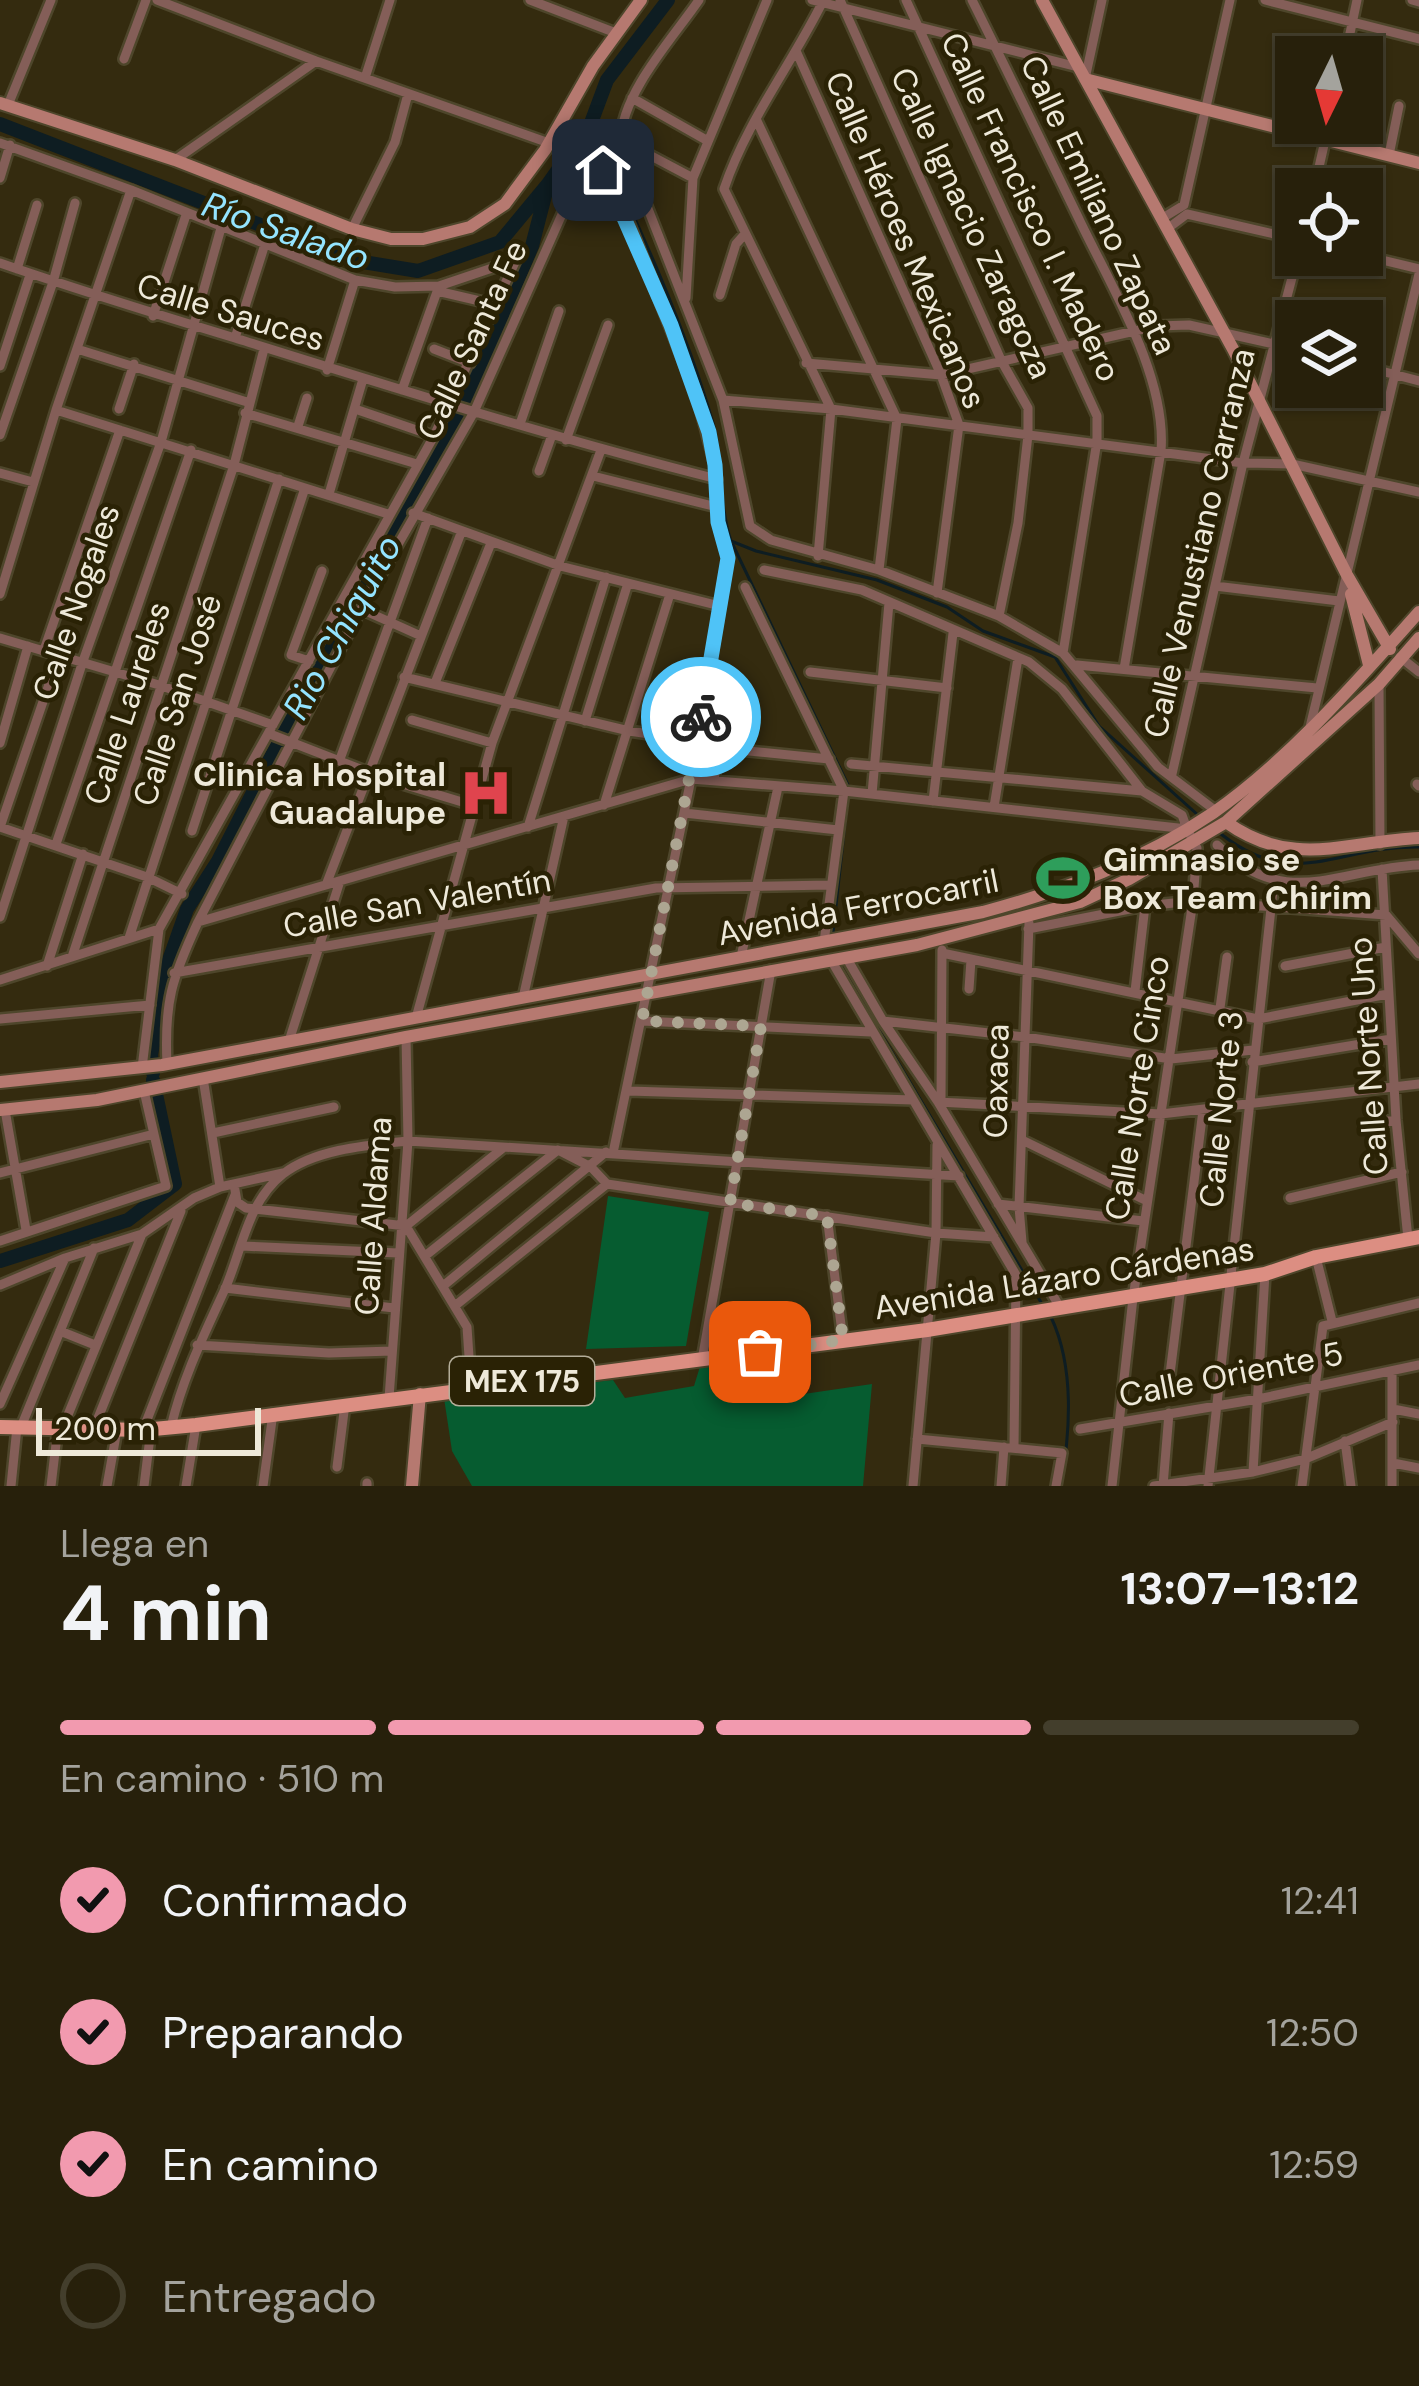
<!DOCTYPE html>
<html lang="es">
<meta charset="utf-8">
<style>
:root{--surface:#27200b;--page:#332d19;--text:#f1f3f6;--muted:#a4a39d;--line:#433e2c;--accent:#f29aaf}
body{margin:0;font-family:"DM Sans",sans-serif;background:var(--page);color:var(--text);height:100vh;display:flex;flex-direction:column;font-size:45px;white-space:nowrap}
*{box-sizing:border-box;margin:0}
p{font-size:39px;color:var(--muted)}
.icon{flex:none;width:66px;height:66px;fill:none;stroke:currentColor;stroke-width:2;stroke-linecap:round;stroke-linejoin:round}
.map{position:relative;height:1486px;overflow:hidden}
.drawer{display:flex;flex-direction:column;background:var(--surface);flex:1}
.drawer>*{flex:none}
.needle{width:78px;rotate:185deg}
.buttons{position:absolute;left:1275px;top:36px;display:grid;gap:24px}
.buttons a{display:grid;place-items:center;width:108px;height:108px;border-radius:0px;background:var(--surface);box-shadow:0 3px 9px #0004,0 0 0 3px var(--line);font-size:60px}
.scale{position:absolute;left:36px;bottom:30px;width:225px;box-sizing:border-box;padding-left:12px;border:6px solid #eee9d9;border-top:0;font-size:33px;line-height:42px;white-space:nowrap;color:#eee9d9;-webkit-text-stroke:9px #2a2205;paint-order:stroke}
.pin{position:absolute;display:grid;place-items:center;width:102px;height:102px;color:#fff;margin:-51px;border-radius:24px;box-shadow:0 6px 18px #0006}
.courier{position:absolute;display:grid;place-items:center;width:120px;height:120px;margin:-60px;border:9px solid #4fc3f7;border-radius:50%;background:#fff;color:#222;box-shadow:0 3px 15px #0007}
.summary em{font-style:normal;font-weight:700}
.summary div{display:flex;flex-direction:column-reverse}
.summary{display:flex;align-items:center;justify-content:space-between;height:204px;padding:0 60px}
h1{font-size:78px;font-weight:700;line-height:90px}
.bar{display:grid;grid-template-columns:repeat(4,1fr);gap:18px 12px;align-content:center;height:144px;padding:0 60px}
.bar i{height:15px;border-radius:9px;background:var(--line)}
.bar .current{background:var(--accent)}
.bar p{grid-column:span 4}
ol{padding:0 60px;list-style:none}
li{display:flex;align-items:center;gap:36px;height:132px}
li p{margin-inline-start:auto}
li .icon{padding:12px;border-radius:50%;background:var(--accent);color:#111;stroke-width:4}
li:last-child{color:var(--muted)}
li i{width:66px;height:66px;border:6px solid var(--line);border-radius:50%}
.map>svg:first-child{display:block}
.green{fill:#065c30}
.lines{fill:none;stroke-linecap:round;stroke-linejoin:round}
.stream{stroke:#0e1d22;stroke-width:3}
.river{stroke:#0e1d22;stroke-width:14}
.street-casing{stroke:#4e462b;stroke-width:14}
.secondary-casing{stroke:#4e462b;stroke-width:16}
.primary-casing{stroke:#4e462b;stroke-width:18}
.street{stroke:#845e58;stroke-width:9}
.secondary{stroke:#b67970;stroke-width:12}
.primary{stroke:#dc8e82;stroke-width:14}
.done{stroke:#ada692;stroke-width:12;stroke-dasharray:0 21.6}
.route{stroke:#4fc3f7;stroke-width:15}
.labels{text-anchor:middle;dominant-baseline:central;stroke-width:9;stroke-linejoin:round;paint-order:stroke}
.shield{fill:#2a2205;stroke:#b3ad99;stroke-width:3}
.shield-label{font-size:30px;font-weight:bold;fill:#eee9d9}
.street-label{font-size:33px;fill:#eee9d9;stroke:#2a2205}
.poi-label{font-size:33px;font-weight:bold;fill:#eee9d9;stroke:#2a2205;text-anchor:end}
.water-label{font-size:36px;font-style:italic;fill:#94e4ff;stroke:#2a2205}
</style>
<div class="map">
<svg width="1419" height="1486" viewBox="0 0 1419 1486">
<rect width="100%" height="100%" fill="#342b0f"/>
<path class="green" d="M608,1196l101,16 -23,134 -100,3z
M740,1355l50,41 82,-12 -9,102h-391l-20,-35 -8,-53 169,-18 12,18 69,-12 8,-26z"/>
<g class="lines">
<path class="stream" d="M591,123c45,97 92,196 122,300 11,38 5,80 18,118l25,10 121,29 70,27 36,24 72,26 44,69 100,90
M733,545l116,242 -16,146
M1216,830c78,65 120,15 203,17
M838,953l4,15 200,336
M1051,1317c24,51 19,115 10,169"/>
<path class="river" d="M0,124l351,136 67,11 82,-29 48,-58 43,-61 16,-43 61,-80
M153,1073l-2,-18 17,-92 19,-54 31,-48 96,-188 147,-261 71,-166 16,-62
M0,1261l128,-41 47,-36 -22,-104"/>
<g class="street-casing">
<path id="street" d="M157,0l159,61 233,82
M530,0l86,33
M699,0c-26,38 -78,94 -78,140l102,260 27,126 21,14 108,30 120,46 64,37 95,114 58,44
M812,0l266,67
M840,0l162,362 26,46v27l-10,88 -19,93
M906,0l191,416v25l-34,212
M972,0c36,72 71,145 106,217 32,68 89,158 83,234l-37,218
M1265,0l154,39
M1412,0l7,2
M797,53l144,322 18,50 -22,168
M1345,57l12,-57
M124,59l22,-59
M365,78l25,-78
M1085,79l17,-79
M632,98l76,43
M8,105l43,-105
M757,121l140,298 -18,151
M621,140l72,38
M0,143l131,47 224,90 40,7 44,-1 77,-26
M1389,155l10,-49
M175,160l141,-99
M0,178l10,-33
M1314,189l15,-66
M1161,219l23,-14 46,-205
M352,229l43,-87 13,-48
M1167,229l20,-15 109,25
M1361,255l58,14
M0,263c78,27 156,51 235,75 160,50 319,100 482,141
M17,269l20,-64
M437,291l60,14
M720,295l16,-51 8,-9
M686,298l7,-120 74,-178
M153,316l33,-101
M235,338l30,-94
M77,349l170,53
M434,349l36,14
M806,363l135,12 216,-49 32,-1 107,24
M0,366l30,-91
M1362,366l57,15
M327,370l28,-90
M402,390l37,-104
M723,400l108,9 412,54 49,1 127,28
M119,409l15,-45
M355,409l79,27
M56,410l332,104
M245,413l172,51
M520,424l39,-113
M298,426l9,-28
M0,435l53,-153 22,-79
M566,440l42,-115
M539,471l13,-36
M0,473l33,9
M593,476l124,31
M329,494l34,-115
M413,513l147,53 160,40
M818,556l13,-147 -107,-220c22,-66 67,-124 98,-186
M764,570l98,20 167,72 33,27 80,102 40,24 5,14
M1215,586l124,15
M745,587l99,204 -20,151
M0,594l56,-184 75,-220
M361,609l60,27
M0,638l159,47 114,40
M44,650l76,-220
M59,655l-59,172 147,50 35,17
M1400,657l19,15
M309,661l-18,-6 31,-84
M1077,665l240,23
M810,672l137,16
M404,677l225,54 68,10
M435,683l56,-140
M1379,684l1,160
M412,720l80,23
M585,721l43,-138
M1310,727l109,-453
M270,734l98,38
M0,743l28,-97
M719,748l110,11
M340,759l88,-241
M851,764l291,27
M1172,774l71,-311 55,-208
M386,779l86,26
M714,780l14,-97
M1417,784l2,2
M872,794l17,-191
M933,801l20,-168
M604,805l66,-211
M994,807l24,-149
M684,813l154,17
M528,827l78,-250
M192,831l113,-343
M56,844l135,-394
M1217,845c69,68 122,23 202,20
M1382,869l14,251 12,119
M326,885l135,-352
M0,917l83,-256 78,-219 60,-214
M198,922l493,-143 153,12 343,38 10,19 -4,53 -60,397 -21,188
M1028,929l117,-23 48,-5 193,14 33,39
M129,938l150,-459
M942,953l316,66 130,-25
M72,957l162,-492 30,-116
M741,957l37,-170
M846,957l37,64 55,81 123,207
M831,960l185,315 -2,173
M47,966l36,-112
M1285,966l101,-19
M174,973l482,-85 174,-3
M0,980l159,-51
M969,989l2,-29
M1135,991l10,-85
M523,998l41,-182
M1220,1008l7,-51
M416,1018l76,-275 109,-293
M0,1019l150,-14
M642,1021l229,11
M883,1021l142,16 146,22 82,-9
M289,1041l51,-160
M1252,1062l139,-23
M167,1064c-3,-62 5,-86 31,-142l163,-313 113,-197 93,-209 18,-38 9,-5 9,10 27,55 67,171 18,69 3,57 10,36 -37,221 -78,374
M142,1068l17,-139 275,-493 82,-176
M203,1078l17,109
M629,1091l284,9
M941,1101l1,-151
M938,1102l223,12 258,-30
M5,1110l21,120
M1363,1124l33,-4
M213,1133l121,-26
M1022,1140l125,61
M0,1173l154,-39
M234,1184l3,18 9,6 160,18 61,101 4,59
M607,1184l329,49 58,4
M1290,1198l112,-26
M998,1204l145,17
M827,1216l16,124
M406,1226l97,-78
M0,1241l166,-55 -22,-95
M1022,1242l-3,-35 10,-284
M242,1246l156,7
M425,1256l133,-106 33,17 16,17
M1316,1257l16,64
M0,1285l65,-27 77,-24 52,-36 26,-11 63,-14
M443,1286l163,-134
M225,1288l169,20
M456,1305l151,-121
M60,1331l35,14
M197,1345l132,8 63,-2
M702,1360l69,-390
M1170,1374l33,-264
M389,1398l19,-257 -2,-104
M0,1404l65,-146
M1393,1409l26,5
M21,1427l73,-179
M63,1427l79,-193
M171,1427c12,-50 33,-92 54,-138 17,-39 23,-88 58,-115 32,-25 86,-29 125,-33l551,35
M94,1428l87,-217
M1080,1429l178,-30 161,-34
M143,1430l92,-235
M917,1439l145,14 -6,33
M1345,1441l6,45
M1393,1463l26,5
M337,1467l8,-63
M1253,1472l12,-198
M11,1486l6,-59
M51,1486l7,-59
M107,1486l10,-56
M144,1486l7,-57
M186,1486l10,-61
M263,1486l10,-73
M367,1486v-3
M913,1486l23,-253 1,-88
M1001,1486l3,-39
M1154,1486l99,-14 52,-13 88,-37
M1163,1486l6,-73
M1208,1486l66,-605
M1302,1486l21,-160 96,-23
M1392,1486v-115"/>
</g>
<g class="secondary-casing">
<path id="secondary" d="M1042,0l191,349 114,226 43,74
M1085,79l334,84
M0,103l175,57 177,69 39,10h32l47,-12 35,-23 40,-54 48,-84 48,-66
M1351,594l18,71
M1226,822c67,48 121,19 193,16
M0,1082l162,-17 821,-153c82,-22 159,-51 230,-99 75,-52 145,-133 206,-201
M0,1110l97,-10 309,-63 511,-92 163,-43 49,-23 97,-57 153,-138 40,-46
M412,1486l8,-92"/>
</g>
<g class="primary-casing">
<path id="primary" d="M0,1427l143,3 53,-5 731,-95 338,-56 51,-17 103,-20"/>
</g>
<use href="#street" class="street"/>
<use href="#secondary" class="secondary"/>
<use href="#primary" class="primary"/>
</g>
<g class="lines">
<path class="done" d="M701,717l-59,304 119,5 -31,177 97,13 16,124 -83,12"/>
<path class="route" d="M603,170l68,155 38,107 6,33 3,57 10,36 -27,159"/>
</g>
<defs>
<g id="hospital-bare" transform="scale(4.14)"><path d="M-5-5h3v3.5h4V-5h3V5h-3V1.5h-4V5h-3Z" fill="#e0444e" stroke="#2a2205" stroke-width="2.5" paint-order="stroke"/></g>
<g id="stadium-bare" transform="scale(4.14)"><path d="M0-5a6.5 5 0 1 0 0 10a6.5 5 0 1 0 0-10ZM-3.5-1.8h7v3.6h-7Z" fill="#2e9e5b" stroke="#2a2205" stroke-width="2.5" paint-order="stroke"/></g>
</defs>
<g fill-rule="evenodd">
<use href="#hospital-bare" x="486" y="793"/>
<use href="#stadium-bare" x="1063" y="878"/>
</g>
<g class="labels">
<rect class="shield" x="450" y="1357" width="144" height="48" rx="9"/>
<g class="shield-label">
<text x="522" y="1381">MEX 175</text>
</g>
<g class="street-label">
<text transform="translate(1099 205) rotate(65)">Calle Emiliano Zapata</text>
<text transform="translate(1031 207) rotate(65)">Calle Francisco I. Madero</text>
<text transform="translate(972 223) rotate(65)">Calle Ignacio Zaragoza</text>
<text transform="translate(906 240) rotate(67)">Calle Héroes Mexicanos</text>
<text transform="translate(231 312) rotate(17)">Calle Sauces</text>
<text transform="translate(472 340) rotate(-65)">Calle Santa Fe</text>
<text transform="translate(1199 543) rotate(-77)">Calle Venustiano Carranza</text>
<text transform="translate(76 602) rotate(-71)">Calle Nogales</text>
<text transform="translate(177 700) rotate(-72)">Calle San José</text>
<text transform="translate(127 703) rotate(-72)">Calle Laureles</text>
<text transform="translate(417 903) rotate(-10)">Calle San Valentín</text>
<text transform="translate(858 907) rotate(-11)">Avenida Ferrocarril</text>
<text transform="translate(1368 1056) rotate(-94)">Calle Norte Uno</text>
<text transform="translate(996 1081) rotate(-89)">Oaxaca</text>
<text transform="translate(1137 1088) rotate(-81)">Calle Norte Cinco</text>
<text transform="translate(1221 1109) rotate(-84)">Calle Norte 3</text>
<text transform="translate(373 1216) rotate(-86)">Calle Aldama</text>
<text transform="translate(1064 1278) rotate(-9)">Avenida Lázaro Cárdenas</text>
<text transform="translate(1231 1374) rotate(-11)">Calle Oriente 5</text>
</g>
<g class="poi-label">
<text x="446" y="774">Clinica Hospital<tspan x="446" dy="38">Guadalupe</tspan></text>
<text x="1103" y="859" text-anchor="start">Gimnasio se<tspan x="1103" dy="38">Box Team Chirim</tspan></text>
</g>
<g class="water-label">
<text transform="translate(286 231) rotate(19)">Río Salado</text>
<text transform="translate(342 627) rotate(-61)">Rio Chiquito</text>
</g>
</g>
</svg>
<div class="buttons">
<a><svg class="needle" viewBox="-14 -14 28 28"><path d="M0-13l5 13h-10z" fill="#e53935"/><path d="M0 13l5-13h-10z" fill="#a4a39d"/></svg></a>
<a><svg class="icon" aria-label="locate" viewBox="0 0 24 24"><circle cx="12" cy="12" r="6"/><path d="M12 2v4M12 18v4M2 12h4M18 12h4"/></svg></a>
<a><svg class="icon" aria-label="layers" viewBox="0 0 24 24"><path d="M12 4l9 5-9 5-9-5zM3 14l9 5 9-5"/></svg></a>
</div>
<div class="scale">200 m</div>
<div class="pin" style="left:760px;top:1352px;background:#ea580c"><svg class="icon" aria-label="bag" viewBox="0 0 24 24"><path d="M5 8h14l-1 12H6zM9 8a3 3 0 0 1 6 0"/></svg></div>
<div class="pin" style="left:603px;top:170px;background:#1f2937"><svg class="icon" aria-label="home" viewBox="0 0 24 24"><path d="M3 11l9-7 9 7M6 9v11h12V9"/></svg></div>
<div class="courier" style="left:701px;top:717px"><svg class="icon" aria-label="bike" viewBox="0 0 24 24"><circle cx="6" cy="16" r="4"/><circle cx="18" cy="16" r="4"/><path d="M6 16l4-8h5l3 8M10 8l3 8H6M13 5h3"/></svg></div>
</div>
<section class="drawer">
<div class="summary"><div><h1>4 min</h1><p>Llega en</p></div><em>13:07–13:12</em></div>
<div class="bar"><i class="current"></i><i class="current"></i><i class="current"></i><i></i><p>En camino · 510 m</p></div>
<ol>
<li><svg class="icon" aria-label="check" viewBox="0 0 24 24"><path d="M5 12l5 5 9-10"/></svg>Confirmado<p>12:41</p></li>
<li><svg class="icon" aria-label="check" viewBox="0 0 24 24"><path d="M5 12l5 5 9-10"/></svg>Preparando<p>12:50</p></li>
<li><svg class="icon" aria-label="check" viewBox="0 0 24 24"><path d="M5 12l5 5 9-10"/></svg>En camino<p>12:59</p></li>
<li><i></i>Entregado</li>
</ol>
</section>
